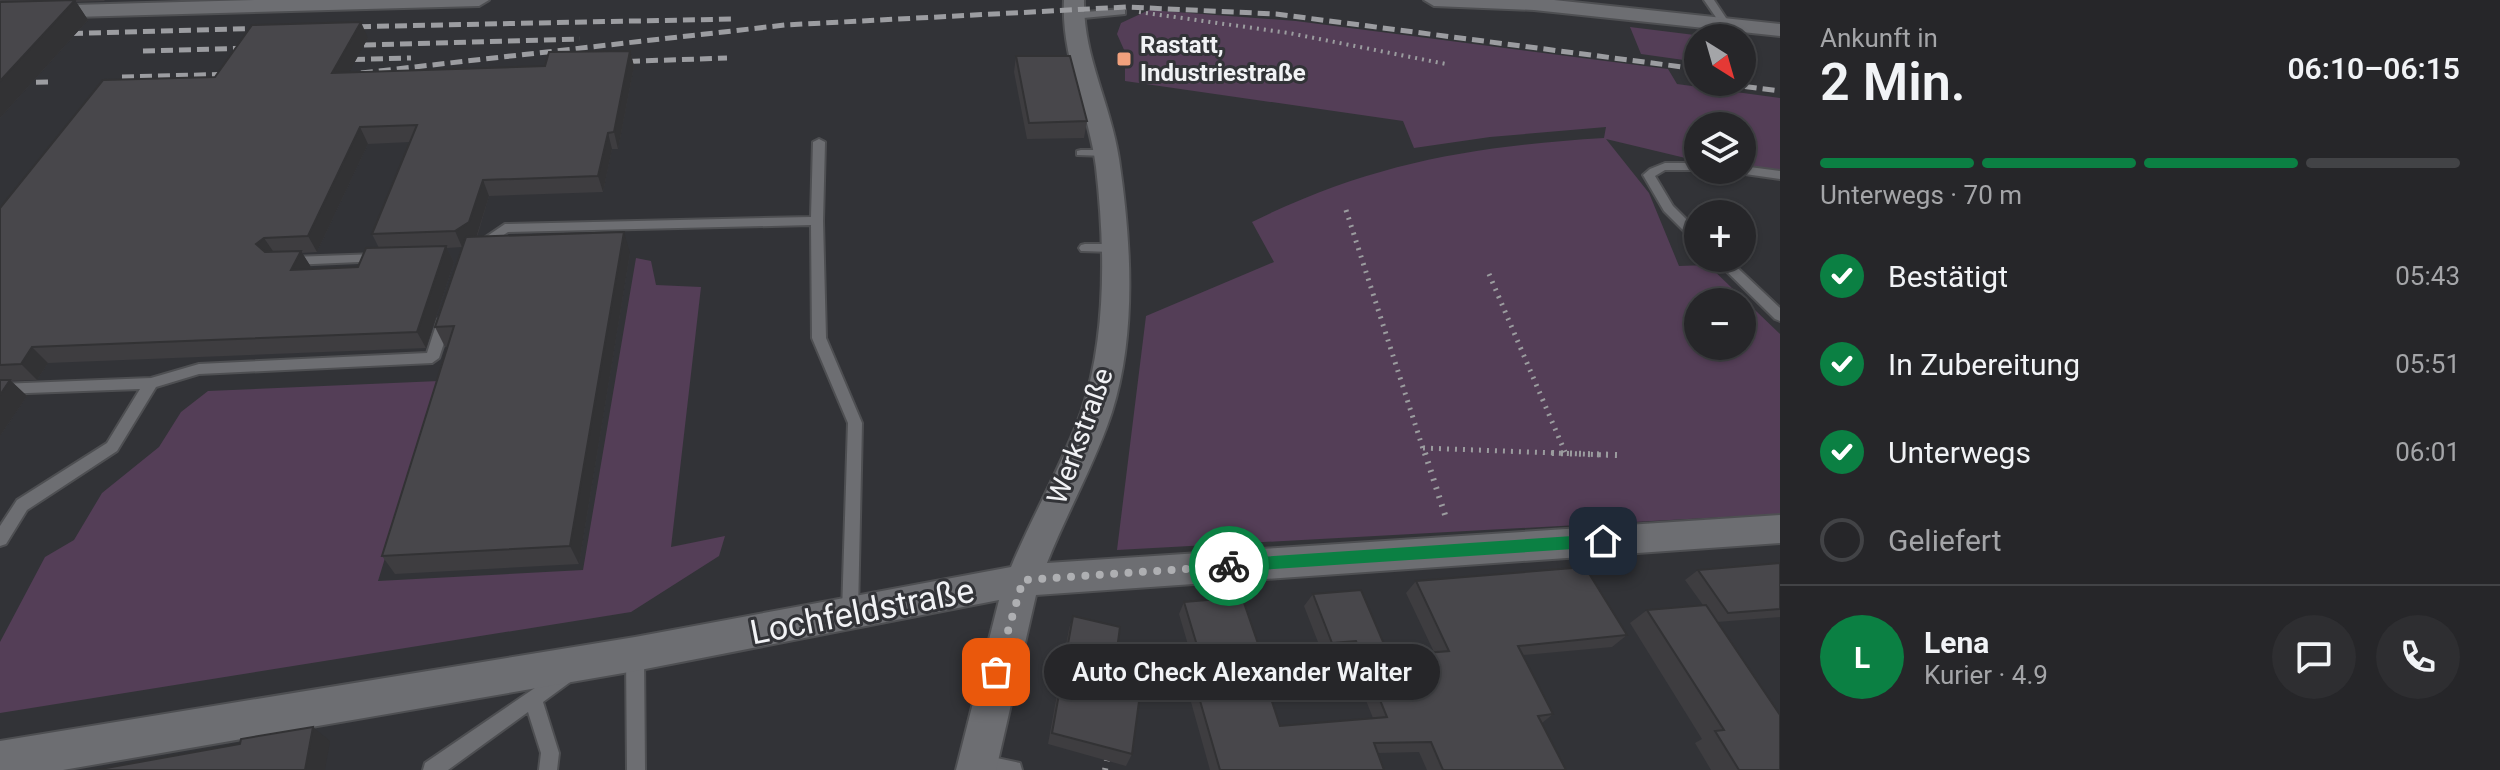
<!DOCTYPE html>
<html lang="de">
<meta charset="utf-8">
<style>
:root{--surface:#262629;--page:#2e2e31;--text:#f1f3f6;--muted:#a4a5a8;--line:#424346;--accent:#0b8043}
body{margin:0;font-family:Roboto,sans-serif;background:var(--page);color:var(--text);height:100vh;display:flex;flex-direction:column;font-size:30px;white-space:nowrap}
*{box-sizing:border-box;margin:0}
p{font-size:26px;color:var(--muted)}
.icon{flex:none;width:44px;height:44px;fill:none;stroke:currentColor;stroke-width:2;stroke-linecap:round;stroke-linejoin:round}
.map{position:relative;flex:1;overflow:hidden}
.sheet{display:flex;flex-direction:column;background:var(--surface);width:720px}
.sheet>*{flex:none}
.needle{width:52px;rotate:143deg}
.tools{position:absolute;left:1684px;top:24px;display:grid;gap:16px}
.tools a{display:grid;place-items:center;width:72px;height:72px;border-radius:50%;background:var(--surface);box-shadow:0 2px 6px #0004,0 0 0 2px var(--line);font-size:40px}
.pin{position:absolute;display:grid;place-items:center;width:68px;height:68px;color:#fff;margin:-34px;border-radius:16px;box-shadow:0 4px 12px #0006}
.courier{position:absolute;display:grid;place-items:center;width:80px;height:80px;margin:-40px;border:6px solid #0b8043;border-radius:50%;background:#fff;color:#222;box-shadow:0 2px 10px #0007}
.bubble{position:absolute;height:56px;border-radius:28px;background:var(--surface);box-shadow:0 2px 6px #0004,0 0 0 2px var(--line);font-size:26px;font-weight:600;line-height:56px;text-align:center}
.summary em{font-style:normal;font-weight:600}
.summary div{display:flex;flex-direction:column-reverse}
.summary{display:flex;align-items:center;justify-content:space-between;height:136px;padding:0 40px}
h1{font-size:52px;font-weight:600;line-height:60px}
.bar{display:grid;grid-template-columns:repeat(4,1fr);gap:12px 8px;align-content:center;height:96px;padding:0 40px}
.bar i{height:10px;border-radius:6px;background:var(--line)}
.bar .on{background:var(--accent)}
.bar p{grid-column:span 4}
.line{display:flex;align-items:center;gap:20px;padding:0 40px;border-top:2px solid var(--line)}
.line div{flex:1}
.round{display:grid;place-items:center;flex:none;width:84px;height:84px;border-radius:42px;background:var(--page)}
ol{padding:0 40px;list-style:none}
li{display:flex;align-items:center;gap:24px;height:88px}
li p{margin-inline-start:auto}
li .icon{padding:8px;border-radius:50%;background:var(--accent);color:#fff;stroke-width:4}
li:last-child{color:var(--muted)}
li i{width:44px;height:44px;border:4px solid var(--line);border-radius:50%}
main{display:flex;flex:1;min-height:0}
.map>svg:first-child{display:block}
.green{fill:#543e57;fill-rule:evenodd}
.lines{fill:none;stroke-linecap:round;stroke-linejoin:round}
.service-casing{stroke:#4e4f52;stroke-width:4}
.minor-casing{stroke:#4e4f52;stroke-width:4}
.path-far2{stroke:#9b9c9f;stroke-width:4;stroke-dasharray:2 5;stroke-linecap:butt}
.path-far1{stroke:#9b9c9f;stroke-width:5;stroke-dasharray:2 6;stroke-linecap:butt}
.path{stroke:#9b9c9f;stroke-width:6;stroke-dasharray:2 7;stroke-linecap:butt}
.service{fill:#6d6e72;fill-rule:evenodd}
.minor{fill:#6d6e72;fill-rule:evenodd}
.rail{stroke:#9c9da1;stroke-width:5;stroke-dasharray:12 6;stroke-linecap:butt}
.wall{fill:#3e3d40;fill-rule:evenodd}
.shaded-wall{fill:#323234}
.building{fill:#48474b;stroke:#323234;stroke-width:2}
.route{fill:#0b8043}
.done{stroke:#aeafb2;stroke-width:8;stroke-dasharray:0 14.4}
.poi-dot{fill:#f1a17d;stroke:#323337;stroke-width:3}
.labels{text-anchor:middle;dominant-baseline:central;stroke-width:6;stroke-linejoin:round;paint-order:stroke}
.far-poi-label{font-size:24px;font-weight:bold;fill:#f1f2f5;stroke:#323337;text-anchor:start}
.street-label{font-size:28px;fill:#f1f2f5;stroke:#323337}
.near-street-label{font-size:34px;fill:#f1f2f5;stroke:#323337}
</style>
<main>
<div class="map">
<svg width="1780" height="770" viewBox="0 0 1780 770">
<rect width="100%" height="100%" fill="#323337"/>
<path class="green" d="M1149,10l147,11 372,48 9,15 103,14v74l-38,-5v-41h-44v35l-92,-22 43,54 30,73 29,-1 72,69v180l-663,36 29,-234 128,-54 -22,-40c119,-59 221,-76 352,-84l2,-11 -116,10 -76,11 -11,-27 -278,-40v-29l-8,-18 4,-11zM1698,302h44v44h-44z
M1630,27l89,11h-21v24l-57,-8z
M636,258l15,3 5,24 45,2 -30,260 54,-11 -6,20 -88,56 -631,101v-71l45,-85 29,-17 28,-47 57,-46 22,-35 27,-21 231,-10 -61,200 205,-11z"/>
<g class="lines">
<g class="service-casing">
<path id="service" d="M1704,0h10l18,27 -2,2h-6z
M1122,9l3,1v4l-52,5 -5,-3 5,-3z
M819,139l6,3 -2,79 3,117 36,85 -4,190 -2,5 -6,3 -6,-3 -2,-5 6,-190 -36,-85 -1,-113 -303,7 -24,16h-8l-2,-3 31,-21 306,-7 2,-75z
M1081,150h25l6,3 -6,3 -29,-1v-4z
M1665,163h33v7h2h-35l-10,6 18,30 25,25v11l-4,-1 -30,-30 -21,-36 7,-6z
M1742,166l38,5v8l-42,-6 -2,-3h6z
M1085,244h27l6,4 -6,4 -31,-1 -2,-3 2,-3z
M378,254l6,4 -2,3 -91,4 -6,-4 6,-4z
M1713,258h14l53,50v13l-5,-2z
M445,314l7,5 -13,39 -7,5 -233,11 -43,13 -39,64 -90,59 -21,34 -6,2v-20l17,-26 90,-57 33,-54 -140,5v-10l151,-6 48,-14 228,-11 11,-34z
M635,647l6,2 3,6 1,115h-18l-1,-115 3,-6z
M567,666l6,2 3,6 -3,6 -30,22 16,51 -2,17h-18l2,-17 -13,-41 -80,58h-25l2,-7z
M978,754l42,9 2,7h-49l-4,-7 2,-7z"/>
</g>
<g class="minor-casing">
<path id="minor" d="M254,0h235l-10,6 -479,13v-12z
M1064,0h20c-1,57 27,104 35,159 12,81 18,174 -7,253 -17,52 -45,100 -65,151l733,-48v28l-744,52 -40,175h-40l43,-170 -364,71 -572,99h-63v-29l635,-104 376,-70c22,-53 52,-103 71,-157 25,-76 23,-164 14,-243 -7,-57 -35,-108 -32,-167z
M1424,0h130l226,24v12l-246,-26 -100,-4z"/>
</g>
<path class="path-far2" d="M1139,12l150,21 157,31"/>
<path class="path-far1" d="M1346,210l79,245
M1489,274l76,178
M1423,448l185,7"/>
<path class="path" d="M1425,453l22,68
M1552,453l67,2
M1105,770l2,-10"/>
<use href="#service" class="service"/>
<use href="#minor" class="minor"/>
<path class="rail" d="M341,27l392,-8
M53,34l220,-6
M364,45l216,-6
M143,51l112,-3
M335,60l76,-2
M610,62l117,-4
M361,73l424,-48 341,-18 150,7 422,55
M122,77l116,-3
M1709,82l71,9
M0,83l49,-1"/>
</g>
<path class="wall" d="M0,0h105l-1,1 -28,1 12,18 -88,98z
M368,38l-19,34 196,-6 85,-15 4,15 -16,83h-6l-9,43 -114,4 -12,41 153,16 -51,311 -184,10 -13,-18 65,-209h-2l-10,-20 27,-80 -15,1 7,14 -28,86 -378,15 -11,17 -26,1 16,15 -27,40v-228l215,-131zM410,142l-38,92 7,14 -21,19 -48,2 1,-2 -9,-14 15,-1 51,-108z
M1016,56l71,65 -3,17 -57,1 -13,-67z
M1780,563v54l-63,5 63,148h-69l-16,-27 7,-4 -72,-116 17,-13 56,-5 -18,-25 13,-10z
M1416,581l211,54 -15,12 -89,8 30,59 -11,9 24,47h-139l-8,-18 -41,1 6,17h-174l-24,-86 6,-11 4,-1 -17,-58 5,-12 82,65 -4,5 18,54 93,-8 -26,-65 -24,2 -19,-49 9,-12 76,62 45,-4 -28,-59z
M1073,616l39,71 20,67 -6,12 -78,-22 21,-115z"/>
<path class="shaded-wall" d="M75,0l13,20 -88,98v-37z
M361,22l7,16 -28,51 -8,-16z
M630,51l4,15 -16,83 -4,-17z
M360,127l8,17 -51,108 -9,-16z
M608,133l4,16 -9,43 -5,-16z
M483,180l6,16 -13,42 -14,9 -7,-16z
M624,232l6,21 -51,311 -9,-18z
M264,238l11,16 -9,6 -10,-16z
M446,246l8,16 -28,86 -9,-16z
M301,251l10,16 -9,19 -11,-16z
M32,347l16,16 -11,17 -16,-16z
M10,380l17,16 -27,40v-41z
M313,727l17,14 -5,29h-20z"/>
<path class="building" d="M75,0l-75,81v-79z
M361,22l-29,51 213,-7 4,-14 81,-1 -16,81 -6,1 -10,43 -115,4 -14,42 -14,9 -83,3 45,-109 -57,2 -52,109 -44,2 -8,6 9,8 36,-1 -10,19 67,-3 8,-19 80,-2 -29,86 -385,15 -11,17 -21,1v-157l103,-128 112,-3 37,-52z
M1016,56h54l17,65 -58,2z
M624,232l-54,314 -188,10 72,-230 -19,1 31,-90z
M0,380h10l-10,15z
M1780,563v46l-52,4 -30,-43z
M1585,567l42,68 -109,11 35,68 -15,2 28,54h-123l-12,-28 -57,1 10,27h-164l-28,-97 13,-1 -21,-70 58,-5 24,70 -5,1 19,58 107,-9 -31,-76 -24,2 -19,-49 48,-4 28,66 60,-5 -33,-70z
M1706,605l74,110v55h-41l-24,-39 9,-1 -77,-120z
M1073,616l47,11 -8,60 28,7 -8,60 -80,-21z
M313,727l-8,43h-210l145,-26 1,-5z"/>
<path class="route" d="M1603,534l8,7 -8,6 -374,25 -8,-6 8,-7z"/>
<g class="lines">
<path class="done" d="M996,672l27,-92 206,-14"/>
</g>
<rect class="poi-dot" x="1116" y="51" width="16" height="16" rx="4"/>
<g class="labels">
<g class="far-poi-label">
<text x="1140" y="45">Rastatt,<tspan x="1140" dy="28">Industriestraße</tspan></text>
</g>
<g class="street-label">
<text transform="translate(1080 436) rotate(-70)">Werkstraße</text>
</g>
<g class="near-street-label">
<text transform="translate(862 611) rotate(-11)">Lochfeldstraße</text>
</g>
</g>
</svg>
<div class="tools">
<a><svg class="needle" viewBox="-14 -14 28 28"><path d="M0-13l5 13h-10z" fill="#e53935"/><path d="M0 13l5-13h-10z" fill="#a4a5a8"/></svg></a>
<a><svg class="icon" aria-label="layers" viewBox="0 0 24 24"><path d="M12 4l9 5-9 5-9-5zM3 14l9 5 9-5"/></svg></a>
<a>+</a>
<a>−</a>
</div>
<div class="pin" style="left:996px;top:672px;background:#ea580c"><svg class="icon" aria-label="bag" viewBox="0 0 24 24"><path d="M5 8h14l-1 12H6zM9 8a3 3 0 0 1 6 0"/></svg></div>
<div class="pin" style="left:1603px;top:541px;background:#1f2937"><svg class="icon" aria-label="home" viewBox="0 0 24 24"><path d="M3 11l9-7 9 7M6 9v11h12V9"/></svg></div>
<div class="courier" style="left:1229px;top:566px"><svg class="icon" aria-label="bike" viewBox="0 0 24 24"><circle cx="6" cy="16" r="4"/><circle cx="18" cy="16" r="4"/><path d="M6 16l4-8h5l3 8M10 8l3 8H6M13 5h3"/></svg></div>
<div class="bubble" style="left:1044px;top:644px;width:396px">Auto Check Alexander Walter</div>
</div>
<section class="sheet">
<div class="summary"><div><h1>2 Min.</h1><p>Ankunft in</p></div><em>06:10–06:15</em></div>
<div class="bar"><i class="on"></i><i class="on"></i><i class="on"></i><i></i><p>Unterwegs · 70 m</p></div>
<ol>
<li><svg class="icon" aria-label="check" viewBox="0 0 24 24"><path d="M5 12l5 5 9-10"/></svg>Bestätigt<p>05:43</p></li>
<li><svg class="icon" aria-label="check" viewBox="0 0 24 24"><path d="M5 12l5 5 9-10"/></svg>In Zubereitung<p>05:51</p></li>
<li><svg class="icon" aria-label="check" viewBox="0 0 24 24"><path d="M5 12l5 5 9-10"/></svg>Unterwegs<p>06:01</p></li>
<li><i></i>Geliefert</li>
</ol>
<div class="line" style="height:144px"><b class="round" style="background:var(--accent);color:#fff">L</b><div><b>Lena</b><p>Kurier · 4.9</p></div><a class="round"><svg class="icon" aria-label="chat" viewBox="0 0 24 24"><path d="M4 5h16v11H9l-5 4z"/></svg></a><a class="round"><svg class="icon" aria-label="phone" viewBox="0 0 24 24"><path d="M5 4h4l2 5-3 2q2 4 5 5l2-3 5 2v4C11 20 4 13 5 4z"/></svg></a></div>
</section>
</main>
